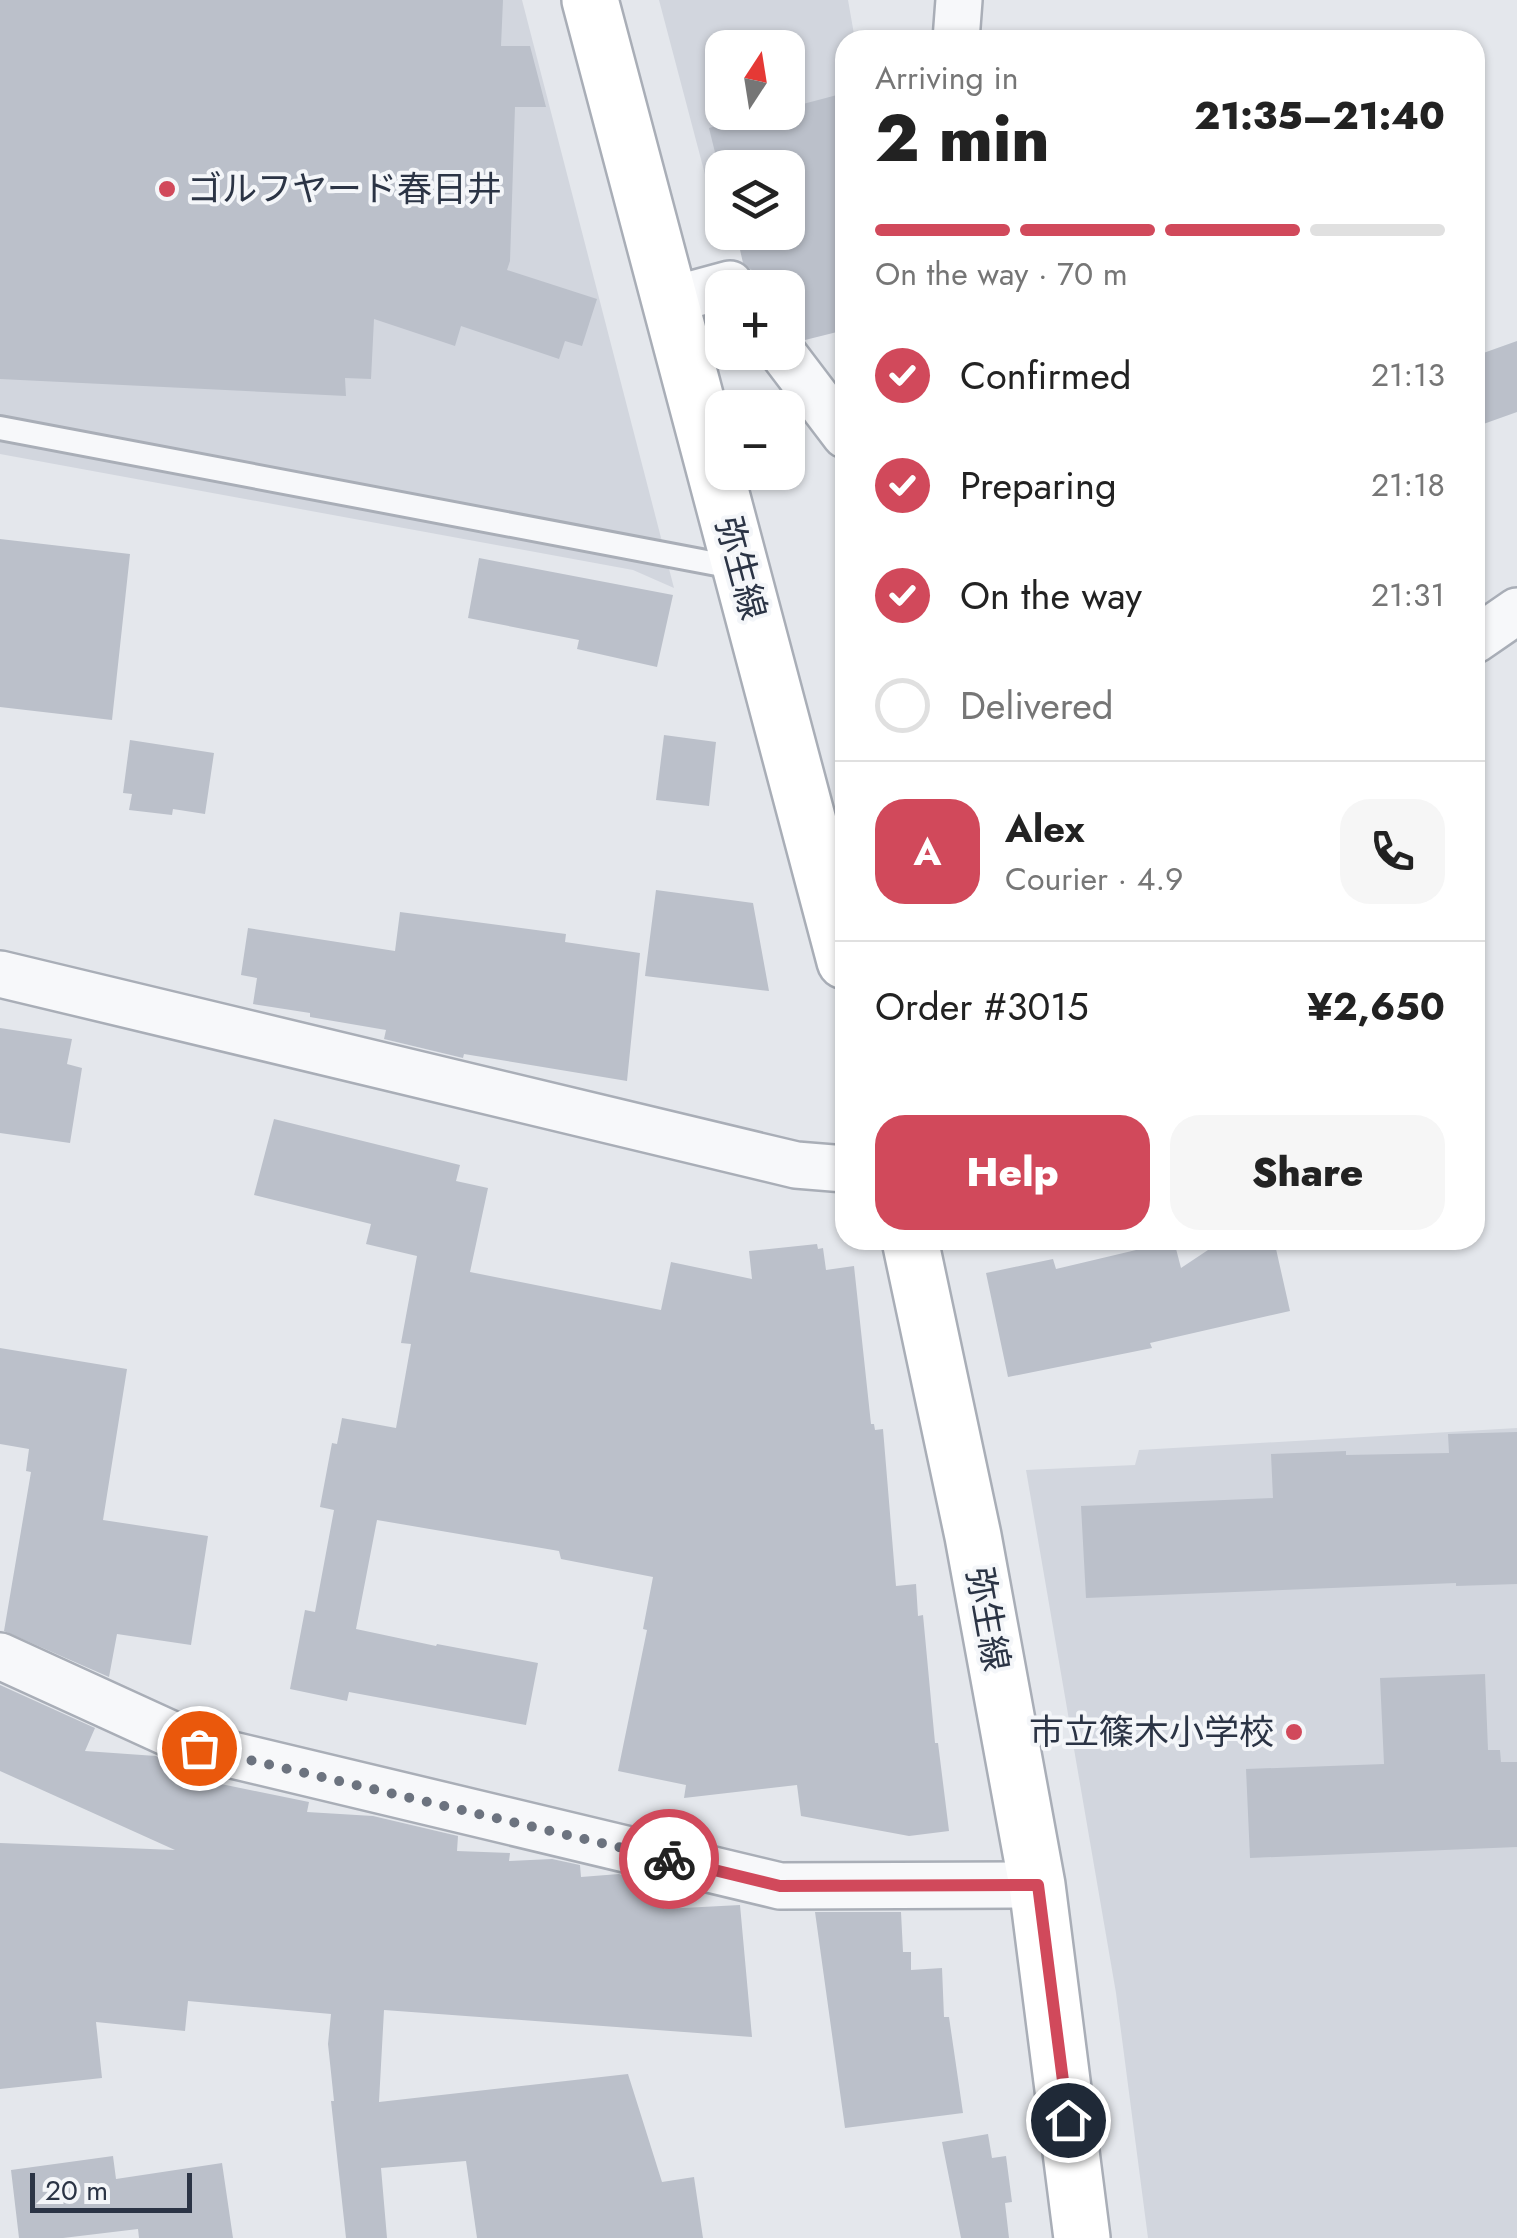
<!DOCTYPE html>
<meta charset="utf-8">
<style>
:root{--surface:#fff;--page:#f6f6f6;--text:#222;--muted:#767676;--line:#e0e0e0;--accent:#d1495b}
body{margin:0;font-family:Jost,"Noto Sans JP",sans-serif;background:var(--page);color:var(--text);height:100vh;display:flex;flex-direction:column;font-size:38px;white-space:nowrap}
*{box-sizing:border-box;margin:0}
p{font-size:32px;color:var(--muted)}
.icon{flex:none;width:55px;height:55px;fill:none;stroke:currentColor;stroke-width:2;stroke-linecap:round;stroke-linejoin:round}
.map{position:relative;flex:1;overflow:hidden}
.sheet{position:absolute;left:835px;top:30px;width:650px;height:1220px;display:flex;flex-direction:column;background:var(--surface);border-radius:30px;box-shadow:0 2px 8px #0004}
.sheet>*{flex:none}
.needle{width:65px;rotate:12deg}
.tools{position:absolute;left:705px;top:30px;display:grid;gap:20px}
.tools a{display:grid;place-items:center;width:100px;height:100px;border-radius:20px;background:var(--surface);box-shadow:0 2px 8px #0004;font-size:50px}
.scale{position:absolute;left:30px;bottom:25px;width:162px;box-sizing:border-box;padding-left:10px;border:5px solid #2b3445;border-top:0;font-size:28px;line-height:35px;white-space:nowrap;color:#2b3445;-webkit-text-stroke:8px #f4f6f9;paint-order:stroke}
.pin{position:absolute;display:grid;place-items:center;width:85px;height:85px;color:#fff;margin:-42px;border:5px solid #fff;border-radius:50%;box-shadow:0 2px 10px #0007}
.courier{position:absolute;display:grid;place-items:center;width:100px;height:100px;margin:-50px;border:8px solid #d1495b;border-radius:50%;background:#fff;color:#222;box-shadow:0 2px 12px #0007}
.headline em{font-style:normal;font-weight:800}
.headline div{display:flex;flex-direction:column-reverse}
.headline{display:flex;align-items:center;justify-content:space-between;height:170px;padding:0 40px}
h1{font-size:65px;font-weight:800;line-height:75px}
.bar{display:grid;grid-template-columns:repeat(4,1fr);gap:15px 10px;align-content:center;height:120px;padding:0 40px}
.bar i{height:12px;border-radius:8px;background:var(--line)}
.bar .selected{background:var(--accent)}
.bar p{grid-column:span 4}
.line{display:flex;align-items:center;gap:25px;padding:0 40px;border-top:2px solid var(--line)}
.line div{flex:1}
.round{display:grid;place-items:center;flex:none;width:105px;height:105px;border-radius:30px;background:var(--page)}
ol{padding:0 40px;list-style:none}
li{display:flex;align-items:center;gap:30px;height:110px}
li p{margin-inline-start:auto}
li .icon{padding:10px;border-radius:50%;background:var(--accent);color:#fff;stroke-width:4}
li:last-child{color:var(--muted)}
li i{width:55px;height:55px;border:5px solid var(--line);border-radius:50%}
.button{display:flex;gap:20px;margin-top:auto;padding:20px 40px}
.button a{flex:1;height:115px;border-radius:30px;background:var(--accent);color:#fff;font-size:40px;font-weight:800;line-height:115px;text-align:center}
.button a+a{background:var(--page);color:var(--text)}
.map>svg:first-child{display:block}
.built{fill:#d2d6de;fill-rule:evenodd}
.building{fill:#bbc0ca}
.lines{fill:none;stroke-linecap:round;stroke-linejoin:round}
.lane-casing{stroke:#a9aeb7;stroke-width:28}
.street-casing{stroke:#a9aeb7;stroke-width:50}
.secondary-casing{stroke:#a9aeb7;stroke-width:60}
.lane{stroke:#f7f8fa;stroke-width:22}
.street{stroke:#f7f8fa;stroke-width:45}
.secondary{stroke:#fff;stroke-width:55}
.done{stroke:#6c737f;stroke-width:10;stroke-dasharray:0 18}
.route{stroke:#d1495b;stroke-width:12}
.poi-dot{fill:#d1495b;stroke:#f4f6f9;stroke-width:4}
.labels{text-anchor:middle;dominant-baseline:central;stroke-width:8;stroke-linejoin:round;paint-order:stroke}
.poi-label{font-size:35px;fill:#2b3445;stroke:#f4f6f9;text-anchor:start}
.street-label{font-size:35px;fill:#2b3445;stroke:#f4f6f9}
</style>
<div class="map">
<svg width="1517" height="2238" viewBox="0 0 1517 2238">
<rect width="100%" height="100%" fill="#e4e7ec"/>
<path class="built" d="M0,0h522l152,588 -41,-18 -633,-116z
M659,0h189l7,40h-10v129l-57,14v-15h-66v31l-10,2zM722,48h66v64h-66z
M1517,1428v810h-369l-32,-245 -90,-523 109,-5 4,-15z"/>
<path class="building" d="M0,0h503l-2,46h29l16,61h-31l-5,154 -3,9 90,29 -15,47 -17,-5 -6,18 -98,-33 -6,20 -81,-27 -3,60 -26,-1 1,18 -346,-17z
M837,95l8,31v204l-40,10 -12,-12 -5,-1v-39h-29l-5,-16 -11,-9 -7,-31h52v-64h-66v13l-13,-53 59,-16h20v-4z
M1517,341v71l-42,15v-71z
M0,539l130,15 -18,166 -112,-13z
M479,558l194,37 -16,72 -80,-18 2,-9 -111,-22z
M664,735l52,7 -7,64 -53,-6z
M130,740l84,13 -9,61 -32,-5 -1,6 -43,-5 3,-16 -9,-1z
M656,890l97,13 16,88 -124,-15z
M400,912l166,22 -1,8 75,11 -13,128 -163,-27 -1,4 -79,-19 2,-9 -76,-13v-4l-57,-9 4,-26 -16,-3 7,-47 147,23z
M0,1028l72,11 -5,25 15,4 -12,75 -70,-10z
M274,1119l186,46 -4,16 32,7 -18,84 191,38 10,-48 81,17 -3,-28 68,-7 1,5 5,-1 3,22 28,-4 17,158h3l1,6 8,-1 13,157 20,-2 2,32 5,-1 12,128h3l11,88 -40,5 -108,-20 -4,-31 -113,13 2,-13 -68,-14 29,-141 -4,-1 10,-52 -92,-18 -2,-8 -182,-31 -21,109 80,17 1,-2 101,19 -12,62 -177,-33 -2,9 -57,-12 15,-79 10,2 19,-102 -14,-3 12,-64 5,1 5,-26 54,10 15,-84 -10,-1 16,-87 -51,-12 5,-20 -117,-29z
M1223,1240h51l16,71 -140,32 2,5 -144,29 -22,-104 67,-14 3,10 118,-28 7,27z
M0,1348l127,21 -24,151 105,16 -17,109 -74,-11 -8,43 -105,-46 27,-159 -5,-1 3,-22 -29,-5z
M1517,1432v152l-61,2v-3l-370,15 -5,-92 192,-8 -2,-44 75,-3v4l103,-2 -1,-19z
M1485,1674l3,76h12l1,12h16v85l-267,11 -4,-89 138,-5 -4,-86z
M0,1685l95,43 -10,23 71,5 37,16 -1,6 117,24 -2,10 66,4 85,20 -1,15 53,2 -1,8 43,-2 28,6 1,12 38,-3 13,4v3l10,-1 20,5 2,24 76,-4 12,132 -368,-27 -5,92 249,-28 34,108 32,-5 9,61h-226l-11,-77 -85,7 6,70h-41l-15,-137h3l-6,-57 3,-30 -143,-13 -3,30 -89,-9 6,56 -102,11v-246l175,7 -175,-79z
M815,1912h86l2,40h8v18l31,-2 2,49h5l14,96 -118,15z
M988,2134l4,24 14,-2 6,46 -7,1 4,35h-48l-19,-96z
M113,2156l3,23 106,-16 11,75h-94l-1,-9 -75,9h-44l-8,-68z"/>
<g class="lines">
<g class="lane-casing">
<path id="lane" d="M0,428l738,140"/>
</g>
<g class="street-casing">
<path id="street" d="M956,40l3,-40
M671,300l59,-16 3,4
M782,352l63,83
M1475,640l42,-29
M0,974l796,191 49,4
M0,1656l199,91 581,139 257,-1"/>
</g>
<g class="secondary-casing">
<path id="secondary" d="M590,0l255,961
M910,1240l63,296 64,349 45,353"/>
</g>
<use href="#lane" class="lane"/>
<use href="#street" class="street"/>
<use href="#secondary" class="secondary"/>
</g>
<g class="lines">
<path class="done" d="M199,1748l470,111"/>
<path class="route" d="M669,1859l111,27 258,-1 30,235"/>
</g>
<g class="poi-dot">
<circle cx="167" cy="189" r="10"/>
<circle cx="1294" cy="1732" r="10"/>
</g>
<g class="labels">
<g class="poi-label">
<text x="187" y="189">ゴルフヤード春日井</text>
<text x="1274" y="1732" text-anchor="end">市立篠木小学校</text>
</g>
<g class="street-label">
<text transform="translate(741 568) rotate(75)">弥生線</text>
<text transform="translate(988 1619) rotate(80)">弥生線</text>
</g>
</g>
</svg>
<div class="tools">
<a><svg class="needle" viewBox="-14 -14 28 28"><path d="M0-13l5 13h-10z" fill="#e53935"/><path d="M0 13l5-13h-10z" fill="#767676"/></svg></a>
<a><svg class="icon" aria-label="layers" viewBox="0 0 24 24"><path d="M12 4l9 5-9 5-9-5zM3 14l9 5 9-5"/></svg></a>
<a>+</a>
<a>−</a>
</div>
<div class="scale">20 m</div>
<div class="pin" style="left:199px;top:1748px;background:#ea580c"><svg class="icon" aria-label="bag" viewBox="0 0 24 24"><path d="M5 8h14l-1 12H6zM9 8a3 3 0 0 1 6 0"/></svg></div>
<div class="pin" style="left:1068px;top:2120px;background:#1f2937"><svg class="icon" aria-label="home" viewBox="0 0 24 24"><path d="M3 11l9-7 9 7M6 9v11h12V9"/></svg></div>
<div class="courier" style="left:669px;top:1859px"><svg class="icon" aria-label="bike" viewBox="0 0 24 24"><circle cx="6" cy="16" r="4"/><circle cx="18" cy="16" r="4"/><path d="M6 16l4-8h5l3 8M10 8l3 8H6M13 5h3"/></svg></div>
<section class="sheet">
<div class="headline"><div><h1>2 min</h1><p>Arriving in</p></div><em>21:35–21:40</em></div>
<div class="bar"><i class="selected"></i><i class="selected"></i><i class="selected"></i><i></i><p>On the way · 70 m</p></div>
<ol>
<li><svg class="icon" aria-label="check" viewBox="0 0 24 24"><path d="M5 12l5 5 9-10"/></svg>Confirmed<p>21:13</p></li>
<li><svg class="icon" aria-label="check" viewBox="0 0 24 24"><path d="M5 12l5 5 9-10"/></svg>Preparing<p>21:18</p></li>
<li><svg class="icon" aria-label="check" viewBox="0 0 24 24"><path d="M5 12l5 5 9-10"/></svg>On the way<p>21:31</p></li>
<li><i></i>Delivered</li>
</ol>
<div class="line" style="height:180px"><b class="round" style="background:var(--accent);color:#fff">A</b><div><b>Alex</b><p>Courier · 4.9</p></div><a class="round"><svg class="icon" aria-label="phone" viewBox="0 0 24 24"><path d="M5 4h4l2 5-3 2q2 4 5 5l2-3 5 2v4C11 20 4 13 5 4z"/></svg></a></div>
<div class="line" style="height:130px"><div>Order #3015</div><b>¥2,650</b></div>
<div class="button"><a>Help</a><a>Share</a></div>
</section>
</div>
